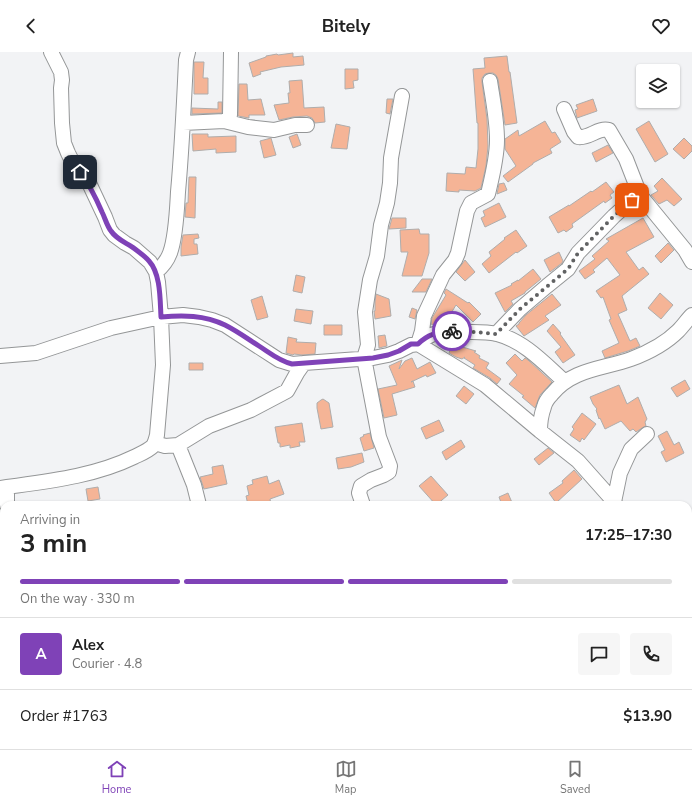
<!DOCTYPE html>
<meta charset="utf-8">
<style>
:root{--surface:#fff;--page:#f6f6f6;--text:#222;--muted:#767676;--line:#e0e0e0;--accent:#7f42b7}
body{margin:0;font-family:"Nunito Sans",sans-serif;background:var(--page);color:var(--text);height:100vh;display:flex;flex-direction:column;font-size:15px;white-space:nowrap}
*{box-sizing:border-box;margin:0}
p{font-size:13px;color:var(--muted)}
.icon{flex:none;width:22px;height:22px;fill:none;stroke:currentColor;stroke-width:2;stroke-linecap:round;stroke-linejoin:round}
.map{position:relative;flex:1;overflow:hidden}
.panel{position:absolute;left:0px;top:449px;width:692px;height:248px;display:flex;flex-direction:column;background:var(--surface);border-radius:12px 12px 0 0;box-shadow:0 1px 3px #0004}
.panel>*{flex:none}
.tools{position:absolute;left:636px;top:12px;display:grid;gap:8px}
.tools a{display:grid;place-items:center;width:44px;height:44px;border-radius:4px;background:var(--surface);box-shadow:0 1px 3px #0004;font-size:20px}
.pin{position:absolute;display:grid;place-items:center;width:34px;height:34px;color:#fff;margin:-17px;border-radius:8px;box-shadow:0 2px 6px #0006}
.courier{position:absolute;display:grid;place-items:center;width:40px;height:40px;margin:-20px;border:3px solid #7f42b7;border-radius:50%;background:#fff;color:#222;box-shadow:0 1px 5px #0007}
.headline em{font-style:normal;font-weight:700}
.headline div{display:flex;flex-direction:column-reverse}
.headline{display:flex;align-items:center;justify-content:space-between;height:68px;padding:0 20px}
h1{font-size:26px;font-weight:700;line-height:30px}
.bar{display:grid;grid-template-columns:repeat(4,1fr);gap:6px 4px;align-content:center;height:48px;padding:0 20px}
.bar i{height:5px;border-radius:3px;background:var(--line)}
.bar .current{background:var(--accent)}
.bar p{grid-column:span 4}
.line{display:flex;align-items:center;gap:10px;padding:0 20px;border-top:1px solid var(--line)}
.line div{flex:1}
.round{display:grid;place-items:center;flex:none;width:42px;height:42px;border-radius:4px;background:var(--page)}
header{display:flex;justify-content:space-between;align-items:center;height:52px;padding:0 20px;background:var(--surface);font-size:18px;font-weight:700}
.tabs{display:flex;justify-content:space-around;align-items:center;height:56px;border-top:1px solid var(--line);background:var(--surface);font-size:11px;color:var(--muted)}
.tabs a{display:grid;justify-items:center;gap:2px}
.tabs .current{color:var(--accent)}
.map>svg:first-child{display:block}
.building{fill:#f5b496;stroke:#afadac}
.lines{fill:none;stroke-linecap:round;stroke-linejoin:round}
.minor-casing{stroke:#949697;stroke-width:16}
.minor{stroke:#fff;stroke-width:14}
.done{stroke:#616263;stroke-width:4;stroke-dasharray:0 7.2}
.route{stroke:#7f42b7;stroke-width:5}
</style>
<header><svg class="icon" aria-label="back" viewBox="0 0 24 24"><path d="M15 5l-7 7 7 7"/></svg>Bitely<svg class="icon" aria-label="heart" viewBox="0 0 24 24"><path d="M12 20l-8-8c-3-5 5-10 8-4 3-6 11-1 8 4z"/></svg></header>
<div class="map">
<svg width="692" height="697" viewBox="0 0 692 697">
<rect width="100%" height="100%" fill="#f2f3f5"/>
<path class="building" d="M293,1v4l10,-1 1,9 -23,2 -21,5 1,2 -8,3 -4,-14 17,-6v-1l11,-2 1,1z
M507,4l2,16h1l7,51 -12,2 -7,-46 -2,-4 -3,-2h-4l-4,1 -3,4v4l5,37 1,27 -2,20 -5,22 -6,3 -16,-1v2l-13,-1 1,-18 18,1 1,-7 10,1 2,-19v-26h-1l-3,-41 -1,-13 12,-1 -1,-10z
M194,10h10l-1,16h5v16h-14z
M345,17h13v11l-5,1 1,7 -9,1z
M302,28l2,28 20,-1 1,15 -10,1 -3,-5 -5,-2 -14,1 -14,3 -5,-15 15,-2 -1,-10h2l-1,-12z
M239,32h8l1,16 13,-1 4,16h-16v3l-11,-2z
M387,47h6l-3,15 -4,-1z
M593,47l4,12 -20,7 -2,-8 3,-1 -2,-4z
M218,50h4v11l-30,1v-6l26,1z
M545,69l7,12 3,-1 6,10 -11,7 2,4 -19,10v1l-25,18 -5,-6 13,-10 -11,-17v-10l13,-9 1,6z
M649,69l19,33 -13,8 -19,-33z
M336,72l14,3 -3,22 -16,-1z
M192,82h16v3l28,-1v16l-20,1v-4l-23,2z
M297,82l4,11 -8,3 -4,-11z
M271,86l5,17 -12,3 -4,-17z
M684,86l8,8v5l-8,8 -11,-10z
M608,93l5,8 -17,9 -4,-9z
M189,125h7l-1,41 -10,-1 1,-14h2z
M662,126l20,21 -8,7 -7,-6 -8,4 -8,-9 7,-4 -4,-5z
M606,130l8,10 -4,3 2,3 -7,5 -1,-2 -32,23 1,3 -7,5 -2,-2 -6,3 -9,-16 20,-12v1l22,-15 1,1z
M504,131l3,7 -10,4 2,-10z
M499,151l7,14 -21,10 -4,-9 4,-2 -2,-5z
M392,166h14v10l-17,1z
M643,166l11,19 -28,15 13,18 4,-3 6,7 -27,22 5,14 -9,4 12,27 6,-3 4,8 -12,5 -23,7 -3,-7 17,-8 -10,-23 2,-1 -8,-22 -2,1 -5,-7 24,-16 -13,-17 -14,12 2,2 -10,7 -6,-8 16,-12 -3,-3 17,-15 -3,-2z
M419,177l1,5h9v19l-7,23h-20l6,-24h-7l-1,-22z
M516,178l11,16 -10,7 -1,-1 -27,21 -7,-9 9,-8 -2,-4 16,-13 -1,-1z
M198,182l1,4 -5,1v5h3l1,10 -17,2v-9l2,-12z
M668,191l6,7 -13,13 -6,-7z
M559,200l4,9 -1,2 -12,9 -6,-12z
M465,208l10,12 -10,9 -9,-9z
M533,217l8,10 -16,13v1l-14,8 2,3 -8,8 -10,-19 17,-8 -1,-1 7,-4v1z
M296,223l9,2 -3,16 -9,-2z
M422,227h10l-6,13h-14z
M446,237l22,14 1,-1 12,12 -8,8 -17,-17 -9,15h-1l-3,4 -10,1 -2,-1 1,-6 14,-23 -2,-2z
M660,241l13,12 -12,14 -13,-11z
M376,242l13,5 2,17 -16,3 -1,-8h1v-9z
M552,242l9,11 -16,11 4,4 -25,16 -8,-10 3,-2v-1l7,-8z
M262,244l6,21 -11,3 -6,-20z
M412,256l5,2 -2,9 -6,-2z
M296,257l17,2 -2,13 -17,-3z
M553,272l8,9 -1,1 15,21 -12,8 -8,-11 6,-5 -14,-16z
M324,273h18v10h-18z
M385,283l2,11 -8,2 -1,-12z
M288,285l9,2 -1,3 20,1 -1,11 -13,1 -8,-1 -1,1 -7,-2z
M452,292l24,7 -2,1 6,4 -1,2 10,5 -3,5 15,11 -4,5 -7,-6 -17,-10 2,-3 -11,-7 1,-1 -3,2 -6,-2 -7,-4z
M515,302l7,7 3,-3 3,2 24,22 -12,13 -5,13 -13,-11 2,-1 -15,-12 8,-9 -11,-12z
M412,306l5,11 13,-7 6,11 -9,4 -1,-2 -15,7 2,-1 2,6 -23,7 5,21 -13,3 -6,-29 19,-4 -8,-19 13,-6 -3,9 6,-8z
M189,311h14v7h-14z
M685,328l5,9 -13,8 -6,-9z
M619,333l8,19 11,-7 9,22 -2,3 1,4 -4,2 -6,4 -3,-3 -3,2 -9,-10 -16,8 -5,-11 -1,1 -3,-9 1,-1 -4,-5 -3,-7z
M464,334l10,8 -8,10 -10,-8z
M323,347l6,4 4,24 -12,2 -4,-21v-5l4,-3z
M582,361l14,11 -12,16 -2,-2 -2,4 -10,-7 4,-6 -2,-2z
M439,368l5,11 -18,8 -5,-11z
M302,371l3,19h-6l1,4 -10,2v-3l-10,2v-4h-2l-3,-16z
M667,379l7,14 5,-3 5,11 -18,9 -5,-10 4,-2 -7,-14z
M370,381l4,15 -10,3 -4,-13 4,-2 -1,-1z
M461,388l4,7 -19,13 -4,-8z
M548,396l6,5 -15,12 -5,-6z
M362,401l2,9 -13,5 -13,2 -2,-11z
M223,413l4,19 -23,5 -4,-12 13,-3 -1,-7z
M574,418l8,9 -26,24 -7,-10 14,-10 -1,-2z
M267,424l2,8 10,-4 5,14 -14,5 1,6h-23l-2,-9 3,-1 -2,-9 6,-2 -1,-4z
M431,424l17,19 -12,10 -17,-19z
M98,435l2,12 -12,2 -2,-12z
M508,441l5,12h-11l-3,-8z"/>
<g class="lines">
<g class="minor-casing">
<path id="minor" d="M564,57l10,23 4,5c11,2 20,-10 31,-7l17,29 14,36 45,55 7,12
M224,69l24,6 26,3 21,-5h12
M183,71l41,-2 4,-2 2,-4 1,-63
M156,220c6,-5 11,-11 14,-19 6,-16 7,-43 8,-61 4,-44 6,-88 8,-132l2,-8
M496,282l24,-25 27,-23 21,-17 10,-16 36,-37 18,-16 8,-5
M418,292l4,-13 2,-15 19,-41 12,-15 3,-7 9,-42 4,-8 17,-9c4,-17 9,-36 9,-54 0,-20 -4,-39 -7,-59
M418,292c12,-12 25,-13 42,-12 12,0 25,-1 37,2 27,7 47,29 67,47
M0,304l36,-3 75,-25 50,-11 22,-2 16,2 13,3 13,5 54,35 13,4 12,-1 69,-5 15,-3 11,-4 12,-6 7,-1 67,41 55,46 38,30 32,36 6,8
M540,379c0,-8 1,-16 4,-24 1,-5 4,-9 8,-13 20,-25 51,-25 79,-35 16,-6 35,-16 47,-28 5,-5 9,-11 14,-16
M155,391l10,3 13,-1 31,-19 42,-16 36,-19 10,-18 7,-10
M178,393l16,40 5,20
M7,435v18
M0,436l7,-1c43,-6 88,-11 127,-30 6,-3 14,-6 19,-11 2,-3 3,-7 4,-11l6,-70 -2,-48 -3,-35 -2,-10 -6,-10 -16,-14 -9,-5 -11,-8 -4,-5 -5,-13 -16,-34 -17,-22 -4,-8 -4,-10 -2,-20 -1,-35 1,-8 -1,-8 -10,-20
M614,450l6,-29 11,-24 16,-15
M363,453l-4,-12 2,-7 10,-6 13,-5 5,-3 1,-6 -11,-29 -15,-79 4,-13 -3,-33 5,-32 7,-24 4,-31 6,-22 3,-20 1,-25 11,-62
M0,550l4,-9
M688,561l4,7
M165,693l2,4
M196,693l2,4
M469,693v4
M581,693l1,4
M47,697l2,-1
M609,697l2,-1 2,-3"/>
</g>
<use href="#minor" class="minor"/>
</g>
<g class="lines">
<path class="done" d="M452,279l22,1 22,2 24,-25 48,-40 10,-16 36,-37 18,-16"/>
<path class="route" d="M80,120c9,12 16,26 22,40 3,6 5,14 9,19 6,9 16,12 24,18 5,4 11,8 14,12 12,13 11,40 12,56 22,-2 43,-2 64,8 12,6 23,14 34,21 11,7 20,15 33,18l81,-6 15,-3 11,-4 12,-7h7c9,-9 21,-13 34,-13"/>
</g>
</svg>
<div class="tools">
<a><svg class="icon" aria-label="layers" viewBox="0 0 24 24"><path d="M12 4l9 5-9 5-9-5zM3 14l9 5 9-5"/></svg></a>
</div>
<div class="pin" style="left:632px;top:148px;background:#ea580c"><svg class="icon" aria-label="bag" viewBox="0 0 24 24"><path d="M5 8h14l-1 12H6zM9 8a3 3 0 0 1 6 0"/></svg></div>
<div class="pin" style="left:80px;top:120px;background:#1f2937"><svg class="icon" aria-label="home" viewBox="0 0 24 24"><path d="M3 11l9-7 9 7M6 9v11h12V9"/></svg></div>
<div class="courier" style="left:452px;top:279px"><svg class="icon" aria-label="bike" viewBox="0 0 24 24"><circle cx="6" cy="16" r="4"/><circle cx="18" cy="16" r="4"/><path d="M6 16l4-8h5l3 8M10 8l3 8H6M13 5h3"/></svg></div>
<section class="panel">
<div class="headline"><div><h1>3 min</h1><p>Arriving in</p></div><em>17:25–17:30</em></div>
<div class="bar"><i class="current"></i><i class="current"></i><i class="current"></i><i></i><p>On the way · 330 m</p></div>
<div class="line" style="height:72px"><b class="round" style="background:var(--accent);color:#fff">A</b><div><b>Alex</b><p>Courier · 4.8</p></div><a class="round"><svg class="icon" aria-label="chat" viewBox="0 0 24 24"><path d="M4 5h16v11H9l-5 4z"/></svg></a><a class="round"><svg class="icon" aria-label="phone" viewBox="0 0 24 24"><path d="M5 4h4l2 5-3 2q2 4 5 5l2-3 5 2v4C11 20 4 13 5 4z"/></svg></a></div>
<div class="line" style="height:52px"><div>Order #1763</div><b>$13.90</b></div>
</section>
</div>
<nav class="tabs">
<a class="current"><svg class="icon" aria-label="home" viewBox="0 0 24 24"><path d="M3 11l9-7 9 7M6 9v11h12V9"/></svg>Home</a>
<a><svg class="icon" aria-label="map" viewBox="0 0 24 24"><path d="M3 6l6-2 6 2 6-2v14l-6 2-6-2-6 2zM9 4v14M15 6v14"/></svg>Map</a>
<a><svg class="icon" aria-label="saved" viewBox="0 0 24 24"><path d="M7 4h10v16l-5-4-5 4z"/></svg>Saved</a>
</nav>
